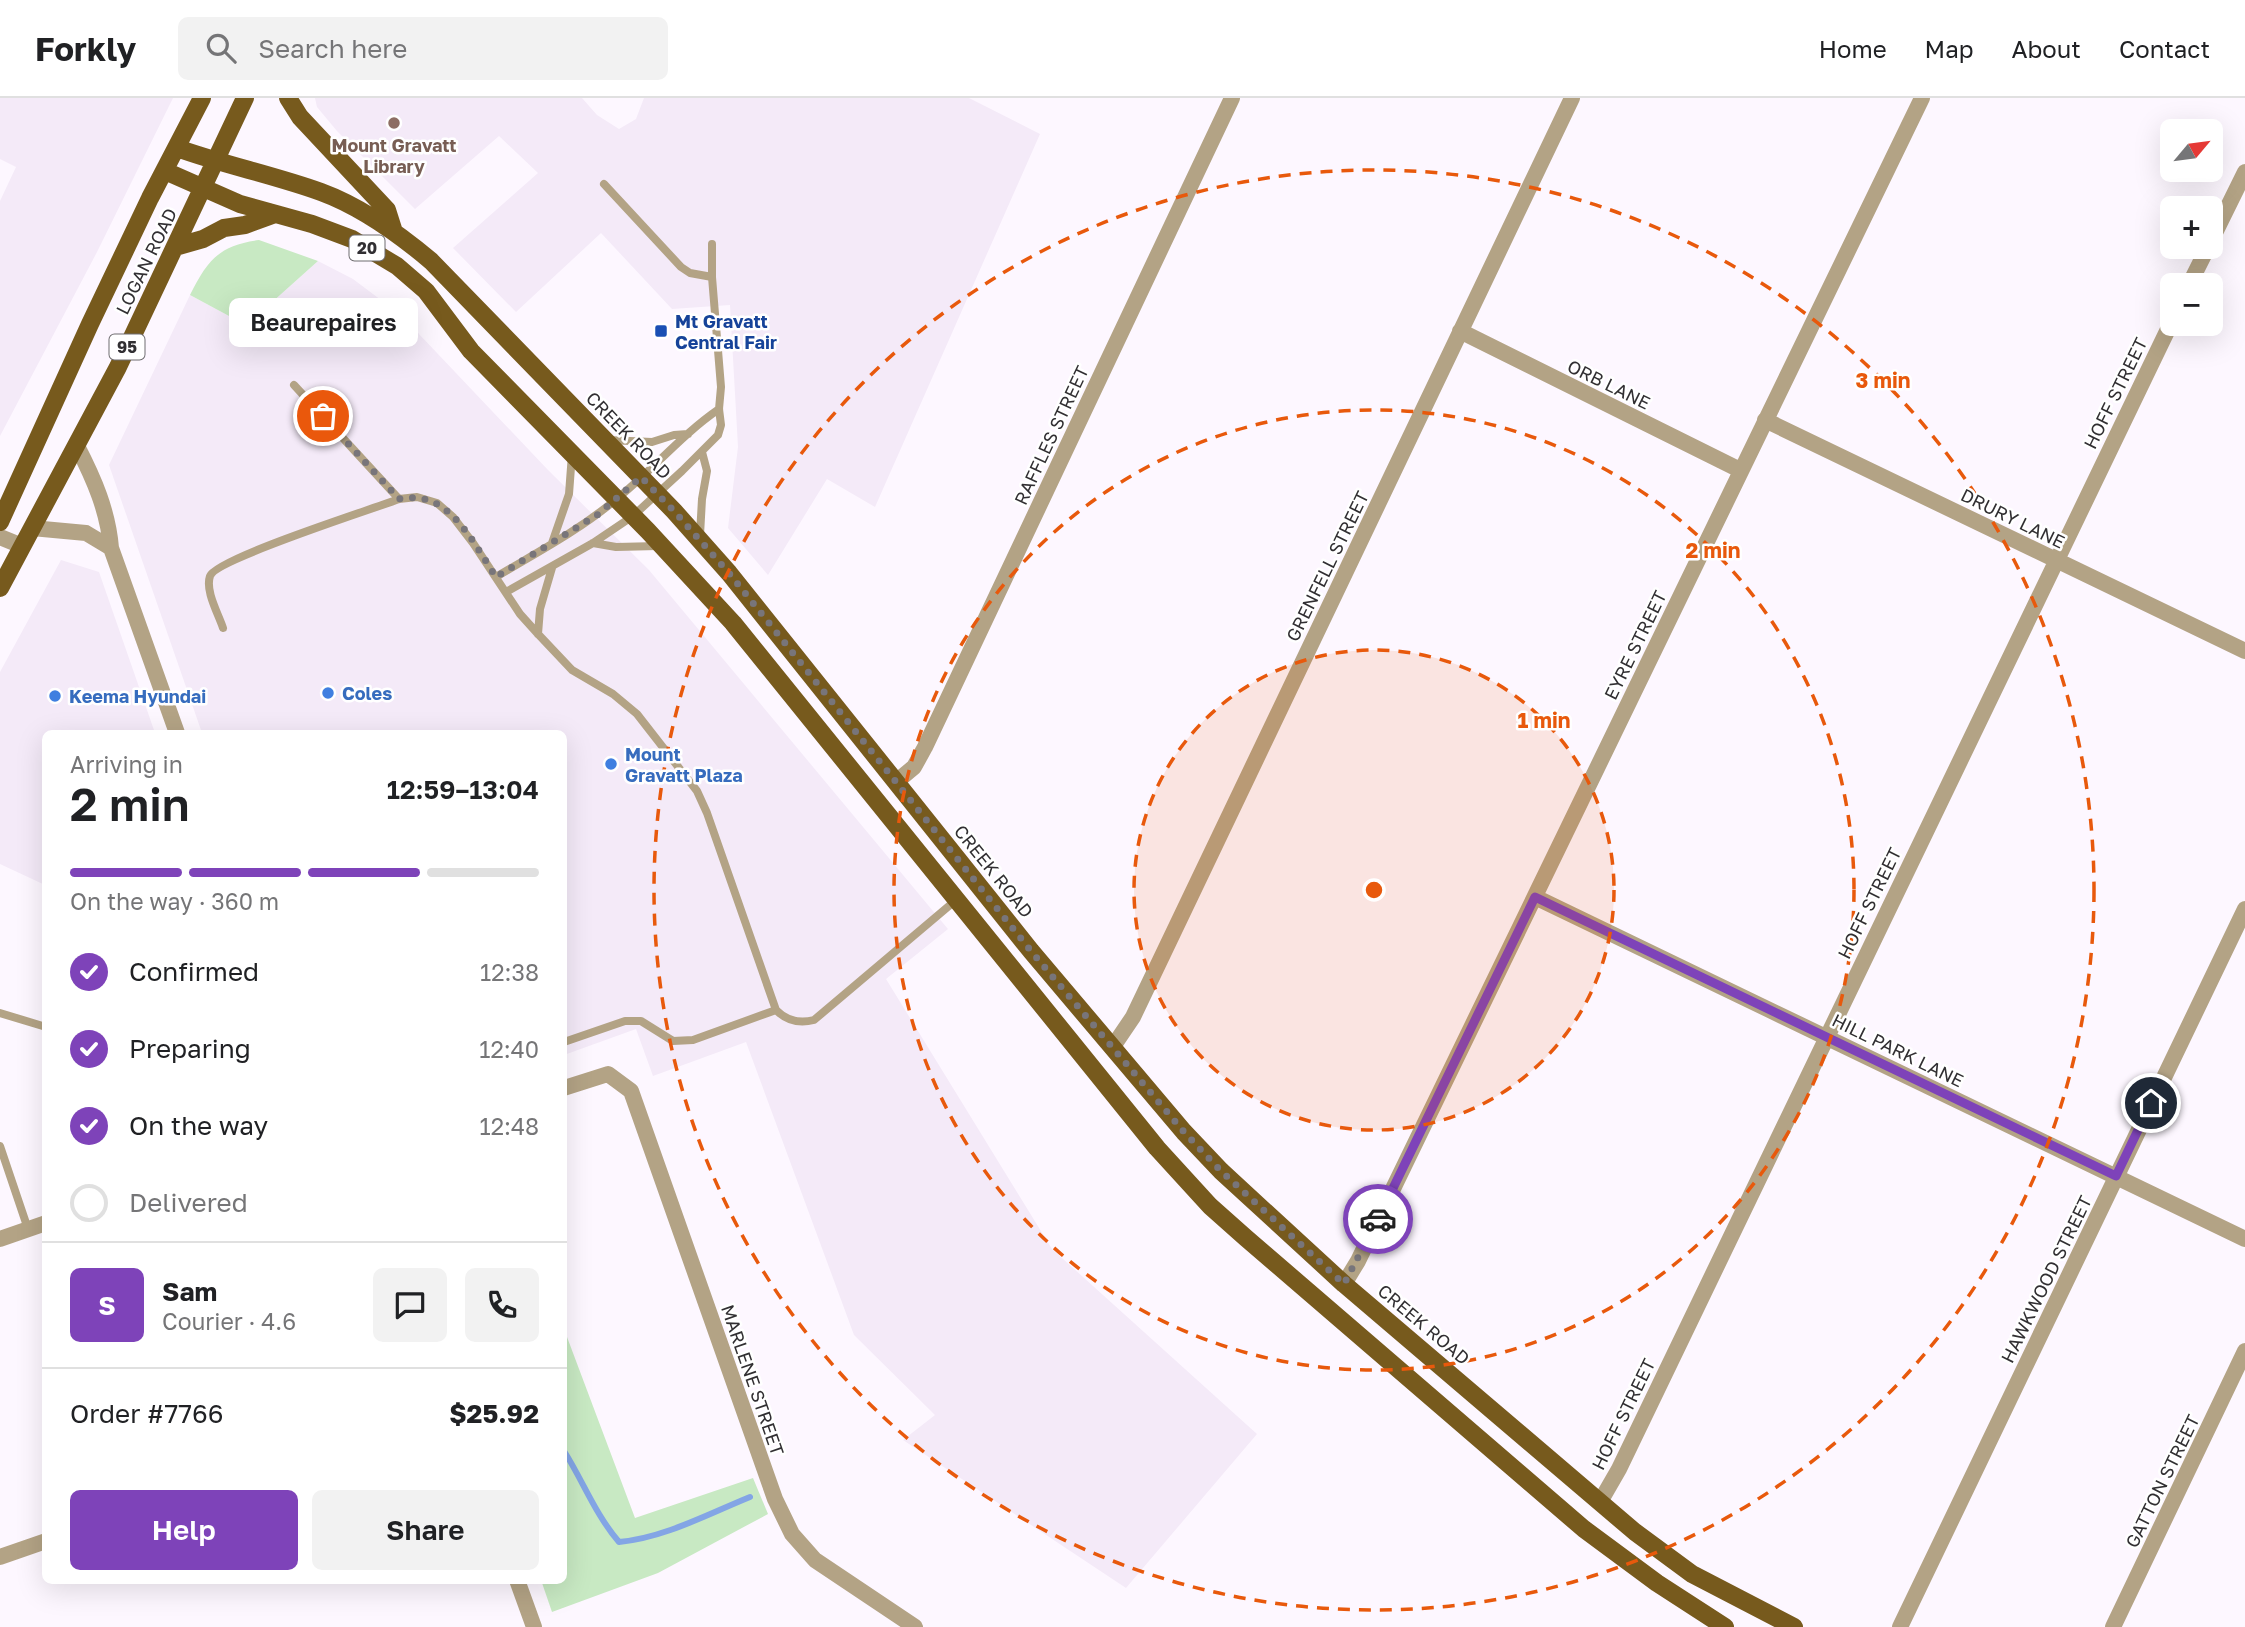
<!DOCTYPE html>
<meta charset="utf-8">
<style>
:root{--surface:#fff;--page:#f2f2f2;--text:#202124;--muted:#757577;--line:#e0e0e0;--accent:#7e43b9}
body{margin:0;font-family:"Golos Text",sans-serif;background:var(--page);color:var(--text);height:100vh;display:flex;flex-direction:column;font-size:26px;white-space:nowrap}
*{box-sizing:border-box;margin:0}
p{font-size:23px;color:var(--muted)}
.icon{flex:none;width:38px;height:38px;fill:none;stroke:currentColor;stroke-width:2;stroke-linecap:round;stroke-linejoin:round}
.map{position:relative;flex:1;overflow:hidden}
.details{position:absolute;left:42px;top:632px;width:525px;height:854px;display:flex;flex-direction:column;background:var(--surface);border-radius:10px;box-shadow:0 7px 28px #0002}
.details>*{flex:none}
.needle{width:46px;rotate:61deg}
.buttons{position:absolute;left:2160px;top:21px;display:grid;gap:14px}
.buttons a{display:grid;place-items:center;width:63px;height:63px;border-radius:10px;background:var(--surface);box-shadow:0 7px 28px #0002;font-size:35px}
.pin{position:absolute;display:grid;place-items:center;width:60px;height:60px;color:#fff;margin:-30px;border:4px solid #fff;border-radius:50%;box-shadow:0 2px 7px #0007}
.courier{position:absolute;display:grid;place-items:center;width:70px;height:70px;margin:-35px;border:5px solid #7e43b9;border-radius:50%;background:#fff;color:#222;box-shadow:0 2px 9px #0007}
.bubble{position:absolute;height:49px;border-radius:10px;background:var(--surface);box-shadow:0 7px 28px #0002;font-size:23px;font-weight:600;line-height:49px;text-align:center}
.overview em{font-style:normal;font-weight:600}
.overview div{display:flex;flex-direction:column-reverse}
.overview{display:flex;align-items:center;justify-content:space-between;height:119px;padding:0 28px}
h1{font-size:46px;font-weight:600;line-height:52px}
.bar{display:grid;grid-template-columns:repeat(4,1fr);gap:10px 7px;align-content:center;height:84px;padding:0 28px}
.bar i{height:9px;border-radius:5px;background:var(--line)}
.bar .selected{background:var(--accent)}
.bar p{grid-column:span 4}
.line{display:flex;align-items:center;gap:18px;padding:0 28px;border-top:2px solid var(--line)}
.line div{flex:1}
.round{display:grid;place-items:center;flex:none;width:74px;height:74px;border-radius:10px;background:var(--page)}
ol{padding:0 28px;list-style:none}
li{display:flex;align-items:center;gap:21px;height:77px}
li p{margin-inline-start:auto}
li .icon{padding:7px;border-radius:50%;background:var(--accent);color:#fff;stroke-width:4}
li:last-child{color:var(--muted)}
li i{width:38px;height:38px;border:4px solid var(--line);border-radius:50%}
.cta{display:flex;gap:14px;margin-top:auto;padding:14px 28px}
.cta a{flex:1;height:80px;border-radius:10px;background:var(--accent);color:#fff;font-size:28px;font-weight:600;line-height:80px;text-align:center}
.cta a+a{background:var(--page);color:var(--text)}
header{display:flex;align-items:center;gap:42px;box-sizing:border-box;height:98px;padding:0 35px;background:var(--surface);border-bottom:2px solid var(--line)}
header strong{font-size:33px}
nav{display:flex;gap:38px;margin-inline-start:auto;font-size:24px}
.search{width:490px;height:63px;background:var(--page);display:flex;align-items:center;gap:18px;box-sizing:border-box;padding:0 24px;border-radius:10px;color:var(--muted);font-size:26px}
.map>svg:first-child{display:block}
.built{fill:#f4eaf8}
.green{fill:#c8e9c3}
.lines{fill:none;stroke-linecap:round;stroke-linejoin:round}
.stream{stroke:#83a5e5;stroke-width:6}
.lane{stroke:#b3a385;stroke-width:8}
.street{stroke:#b3a385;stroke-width:16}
.primary{stroke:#775a1d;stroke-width:18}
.done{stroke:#78757a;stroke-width:7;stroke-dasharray:0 12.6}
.route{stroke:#7e43b9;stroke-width:9}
.ring{fill:none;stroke:#e8590c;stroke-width:3.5;stroke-dasharray:12 9}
.education-dot{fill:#8d6e63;stroke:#fff;stroke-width:2.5}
.transit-dot{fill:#1a4fb4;stroke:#fff;stroke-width:2.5}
.shop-dot{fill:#3f7fe0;stroke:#fff;stroke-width:2.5}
.labels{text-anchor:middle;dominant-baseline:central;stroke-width:5;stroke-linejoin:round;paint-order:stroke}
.shield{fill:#fff;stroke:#6f6d70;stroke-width:2}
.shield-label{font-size:16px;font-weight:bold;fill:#312f32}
.education-label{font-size:18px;font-weight:bold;fill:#785e54;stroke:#fff}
.street-label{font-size:18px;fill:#312f32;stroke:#fff}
.transit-label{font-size:18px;font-weight:bold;fill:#164399;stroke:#fff;text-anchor:start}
.shop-label{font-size:18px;font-weight:bold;fill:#366cbe;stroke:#fff;text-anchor:start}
.centre{fill:#e8590c;stroke:#fff;stroke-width:3.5}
.ring-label{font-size:21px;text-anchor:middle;font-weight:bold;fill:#e8590c;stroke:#fff;stroke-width:5;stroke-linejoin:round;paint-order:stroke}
</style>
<header>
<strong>Forkly</strong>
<div class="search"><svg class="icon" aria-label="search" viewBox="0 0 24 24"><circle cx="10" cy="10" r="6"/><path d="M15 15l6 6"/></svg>Search here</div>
<nav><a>Home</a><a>Map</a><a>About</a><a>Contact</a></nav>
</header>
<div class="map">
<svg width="2245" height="1529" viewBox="0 0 2245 1529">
<rect width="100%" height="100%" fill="#fdf7ff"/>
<path class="built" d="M0,0h173l-76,154 -97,184v-235l16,-34 -16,-8z
M315,0h267l15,17 22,14 17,-10 8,-21h325l71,36 -165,373 -48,-28 -59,96 -40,-47 10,-81 -8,-142 -58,4 -71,-76 -85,79 -63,-64 85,-75 -39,-37 -84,73 -78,-78 -20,-24z
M318,163l35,18 48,36 147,155 101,100 299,359 -62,50 166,270 205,185 -131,154 -223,-148 32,-25 -81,-80 -108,-293 -93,34 -17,-47 -72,26v-322h-362l-93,-268 81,-170 65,35 15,-26z
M61,462l38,12 56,161h-109l-1,152 -45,-21v-192z"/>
<path class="green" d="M259,142l59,21 -48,43 -15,26 -65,-35c17,-34 29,-50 69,-55z
M564,1231l71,189 118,-40 15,36 -110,59 -106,39 -11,-32h23z"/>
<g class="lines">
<path class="stream" d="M564,1353c19,30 31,63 55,91 45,-4 89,-28 131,-45"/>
<path class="lane" d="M604,86l77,83 9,6 22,4
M294,287l105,114
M608,342l44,2 22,-7 14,-1
M700,437l2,-36 5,-28 -5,-19
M552,445l17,-49 3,-40
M593,445l23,4 42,-1
M496,479c40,-24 82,-46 118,-76 37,-29 67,-66 105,-92
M506,494l87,-49 40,-27 49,-45 36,-36 3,-10 -2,-16 2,-22 -9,-110v-33
M223,530c-5,-15 -18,-37 -13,-52 5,-17 163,-67 189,-77l18,-2 20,6 16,14 20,26 47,71 18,20 34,36 41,24 24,20 60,77 10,22 69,197c11,11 23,14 38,10l142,-120
M538,536l2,-25 12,-41
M0,915l46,14
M564,944l61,-21h16l32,20 20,-1 83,-30
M0,1048l28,83"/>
<path class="street" d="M2210,145l35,-71
M2189,187l19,-38
M1460,233l280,139
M1765,322l480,231
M77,348c17,33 31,65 34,102l66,185
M32,430l54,5 25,15
M0,439l22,9
M896,684l18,-15 11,-20 307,-649
M1535,799l710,342
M1112,950l21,-31 439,-919
M564,990l44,-14 23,17 144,408 17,35 23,26 100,67
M0,1141l46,-16
M1344,1186l14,-23 564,-1163
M1600,1404l19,-33 553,-1148
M0,1459l46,-16
M517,1482l17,47
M1900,1529l345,-718
M2113,1529l132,-276"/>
<path class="primary" d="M288,0l12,19 87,93 7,22
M177,50c47,17 97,27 144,44 41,15 78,42 110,69l243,250 55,62 302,378 153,181 37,39 123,113 291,248 57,42 102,53
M165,73l75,33 72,20 40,15 45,27 29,25 45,60 177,180 85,92 424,525 53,58 36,32 338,291 73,54 68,44
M175,149l28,-8 21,-11 21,-3 30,-11
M0,424l90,-198 60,-126 52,-100
M0,490l118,-221 127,-269"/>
</g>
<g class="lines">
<path class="done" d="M323,318l76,83c13,-2 26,-2 38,5 26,15 43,49 59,73l101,-62 44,-38 33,34 55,62 302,378 153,181 37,39 123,113 34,-65"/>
<path class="route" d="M1378,1121l157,-322 581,279 35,-73"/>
</g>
<circle cx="1374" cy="792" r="240" fill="#e8590c" fill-opacity=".12"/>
<g class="ring">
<circle cx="1374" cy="792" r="240"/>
<circle cx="1374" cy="792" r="480"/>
<circle cx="1374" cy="792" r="720"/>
</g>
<circle class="education-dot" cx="394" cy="25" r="7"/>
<rect class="transit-dot" x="654" y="226" width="14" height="14" rx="3.5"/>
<g class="shop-dot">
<circle cx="328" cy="595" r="7"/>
<circle cx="55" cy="598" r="7"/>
<circle cx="611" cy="666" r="7"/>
</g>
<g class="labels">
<g class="shield">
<rect x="349.5" y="137.5" width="35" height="25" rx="5"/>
<rect x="109.5" y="236.5" width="35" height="25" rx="5"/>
</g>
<g class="shield-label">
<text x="367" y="150">20</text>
<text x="127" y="249">95</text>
</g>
<g class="education-label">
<text x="394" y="47">Mount Gravatt<tspan x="394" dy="21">Library</tspan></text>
</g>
<g class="street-label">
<text transform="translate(146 163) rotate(-64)">LOGAN ROAD</text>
<text transform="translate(1609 286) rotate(26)">ORB LANE</text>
<text transform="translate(2115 295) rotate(-64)">HOFF STREET</text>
<text transform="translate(629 337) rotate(46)">CREEK ROAD</text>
<text transform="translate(1051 337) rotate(-65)">RAFFLES STREET</text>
<text transform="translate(2013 420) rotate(26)">DRURY LANE</text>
<text transform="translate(1327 468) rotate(-64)">GRENFELL STREET</text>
<text transform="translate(1635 547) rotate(-64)">EYRE STREET</text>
<text transform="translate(994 773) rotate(51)">CREEK ROAD</text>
<text transform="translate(1869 805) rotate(-64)">HOFF STREET</text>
<text transform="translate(1898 952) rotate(26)">HILL PARK LANE</text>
<text transform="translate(2046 1181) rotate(-64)">HAWKWOOD STREET</text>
<text transform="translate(1424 1226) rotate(40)">CREEK ROAD</text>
<text transform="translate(753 1282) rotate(71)">MARLENE STREET</text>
<text transform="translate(1623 1316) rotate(-64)">HOFF STREET</text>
<text transform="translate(2162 1383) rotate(-64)">GATTON STREET</text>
</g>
<g class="transit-label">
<text x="675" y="223">Mt Gravatt<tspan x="675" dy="21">Central Fair</tspan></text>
</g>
<g class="shop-label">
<text x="342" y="595">Coles</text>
<text x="69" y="598">Keema Hyundai</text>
<text x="625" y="656">Mount<tspan x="625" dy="21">Gravatt Plaza</tspan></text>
</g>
</g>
<circle cx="1374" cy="792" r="10" class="centre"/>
<g class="ring-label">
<text x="1883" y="290">3 min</text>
<text x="1713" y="460">2 min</text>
<text x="1544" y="630">1 min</text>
</g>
</svg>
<div class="buttons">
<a><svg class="needle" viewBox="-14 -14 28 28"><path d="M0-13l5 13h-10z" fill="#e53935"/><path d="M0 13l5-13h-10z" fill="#757577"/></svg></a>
<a>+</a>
<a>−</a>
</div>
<div class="pin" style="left:323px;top:318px;background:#ea580c"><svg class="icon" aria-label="bag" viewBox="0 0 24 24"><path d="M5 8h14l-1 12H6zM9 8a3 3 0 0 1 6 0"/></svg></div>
<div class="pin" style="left:2151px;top:1005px;background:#1f2937"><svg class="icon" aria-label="home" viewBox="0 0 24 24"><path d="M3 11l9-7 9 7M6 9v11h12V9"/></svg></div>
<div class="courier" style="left:1378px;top:1121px"><svg class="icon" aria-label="car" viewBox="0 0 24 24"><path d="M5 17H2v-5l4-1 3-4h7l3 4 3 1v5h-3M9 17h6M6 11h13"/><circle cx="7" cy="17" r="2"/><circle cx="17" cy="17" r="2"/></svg></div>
<div class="bubble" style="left:229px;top:200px;width:189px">Beaurepaires</div>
<section class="details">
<div class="overview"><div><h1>2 min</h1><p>Arriving in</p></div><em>12:59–13:04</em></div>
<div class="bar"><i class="selected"></i><i class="selected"></i><i class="selected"></i><i></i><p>On the way · 360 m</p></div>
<ol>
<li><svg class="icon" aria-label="check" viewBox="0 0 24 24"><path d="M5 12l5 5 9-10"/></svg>Confirmed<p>12:38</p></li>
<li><svg class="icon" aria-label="check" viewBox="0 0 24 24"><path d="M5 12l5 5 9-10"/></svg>Preparing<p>12:40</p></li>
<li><svg class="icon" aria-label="check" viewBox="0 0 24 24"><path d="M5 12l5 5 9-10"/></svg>On the way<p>12:48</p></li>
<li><i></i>Delivered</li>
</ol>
<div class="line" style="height:126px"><b class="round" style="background:var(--accent);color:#fff">S</b><div><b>Sam</b><p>Courier · 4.6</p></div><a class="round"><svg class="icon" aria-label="chat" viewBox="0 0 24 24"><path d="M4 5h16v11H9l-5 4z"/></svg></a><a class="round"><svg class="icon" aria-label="phone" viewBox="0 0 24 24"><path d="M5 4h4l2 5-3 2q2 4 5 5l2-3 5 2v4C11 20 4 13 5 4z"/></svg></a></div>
<div class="line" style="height:91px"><div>Order #7766</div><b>$25.92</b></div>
<div class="cta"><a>Help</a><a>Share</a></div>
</section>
</div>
